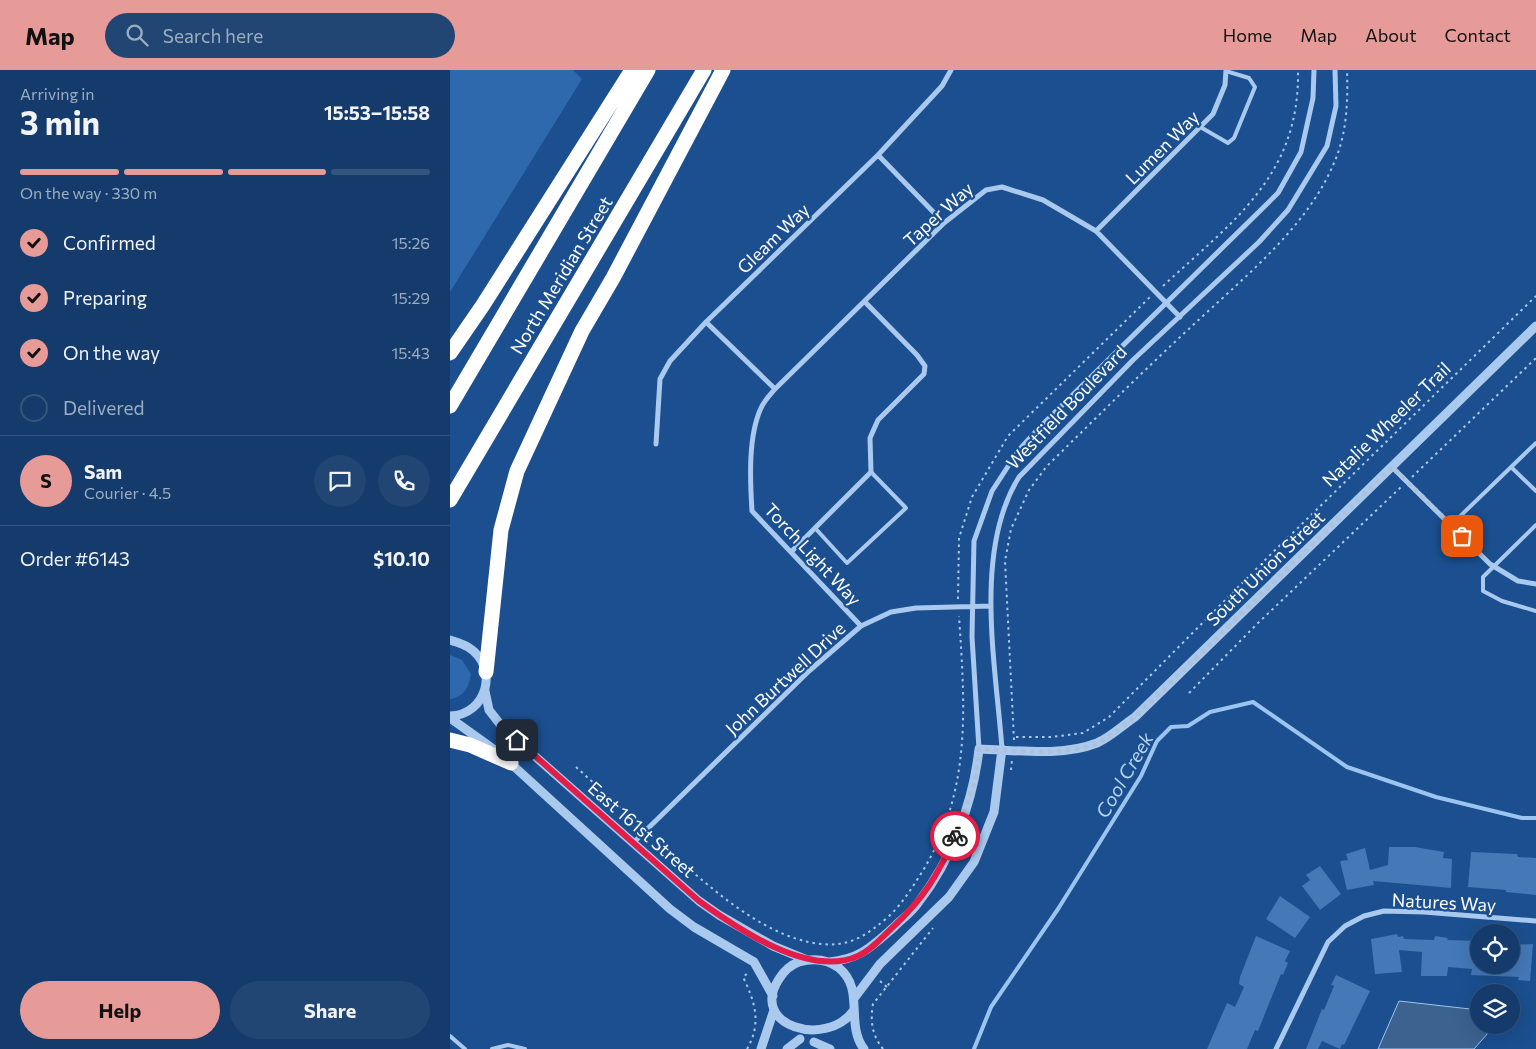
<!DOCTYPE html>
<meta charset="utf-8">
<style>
:root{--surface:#143b6b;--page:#214673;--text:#f1f3f6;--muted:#9dadc1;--line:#33557e;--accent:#e69b98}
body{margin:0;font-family:Commissioner,sans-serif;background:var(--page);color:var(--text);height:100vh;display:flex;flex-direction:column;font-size:19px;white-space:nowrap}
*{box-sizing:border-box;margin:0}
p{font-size:16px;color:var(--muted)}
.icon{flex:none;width:28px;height:28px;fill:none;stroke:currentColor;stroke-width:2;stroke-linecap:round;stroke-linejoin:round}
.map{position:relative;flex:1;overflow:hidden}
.side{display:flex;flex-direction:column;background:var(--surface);width:450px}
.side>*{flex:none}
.tools{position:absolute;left:1020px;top:854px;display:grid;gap:10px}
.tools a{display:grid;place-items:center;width:50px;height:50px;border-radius:50%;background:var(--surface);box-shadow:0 5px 20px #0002,0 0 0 1px var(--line);font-size:25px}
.pin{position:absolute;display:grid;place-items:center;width:42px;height:42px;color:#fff;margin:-21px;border-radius:10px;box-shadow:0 2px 8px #0006}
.courier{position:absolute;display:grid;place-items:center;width:50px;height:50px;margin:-25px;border:4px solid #e11d48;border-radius:50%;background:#fff;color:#222;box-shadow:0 1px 6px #0007}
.summary em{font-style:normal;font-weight:700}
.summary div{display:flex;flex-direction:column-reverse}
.summary{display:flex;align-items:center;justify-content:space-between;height:85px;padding:0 20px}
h1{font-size:32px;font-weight:700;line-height:38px}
.bar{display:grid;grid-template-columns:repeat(4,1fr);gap:8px 5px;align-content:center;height:60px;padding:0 20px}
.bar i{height:6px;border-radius:4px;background:var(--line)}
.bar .active{background:var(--accent)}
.bar p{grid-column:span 4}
.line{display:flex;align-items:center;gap:12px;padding:0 20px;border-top:1px solid var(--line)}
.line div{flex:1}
.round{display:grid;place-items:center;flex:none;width:52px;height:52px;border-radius:26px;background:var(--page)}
ol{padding:0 20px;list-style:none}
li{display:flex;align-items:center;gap:15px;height:55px}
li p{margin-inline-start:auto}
li .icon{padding:5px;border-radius:50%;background:var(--accent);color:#111;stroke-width:4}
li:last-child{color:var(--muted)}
li i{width:28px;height:28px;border:2px solid var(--line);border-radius:50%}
.button{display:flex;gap:10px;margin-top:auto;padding:10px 20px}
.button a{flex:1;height:58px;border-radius:30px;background:var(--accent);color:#111;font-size:20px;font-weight:700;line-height:58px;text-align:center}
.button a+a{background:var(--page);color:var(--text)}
header{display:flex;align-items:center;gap:30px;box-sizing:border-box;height:70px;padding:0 25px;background:var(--accent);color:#111}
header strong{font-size:24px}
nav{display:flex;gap:28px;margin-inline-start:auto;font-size:18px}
.search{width:350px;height:45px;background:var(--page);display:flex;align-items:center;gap:12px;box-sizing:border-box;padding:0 18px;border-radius:28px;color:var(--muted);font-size:19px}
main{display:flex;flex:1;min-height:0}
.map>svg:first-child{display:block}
.green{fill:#2e69ad}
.water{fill:#3c6290;stroke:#9cc4f0}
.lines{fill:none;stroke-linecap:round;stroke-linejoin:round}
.stream{stroke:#9cc4f0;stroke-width:4}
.building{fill:#4478b7}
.path{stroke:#a9c9ee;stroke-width:2;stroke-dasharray:2.5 4;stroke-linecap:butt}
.service{stroke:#a9c9ee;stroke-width:4}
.minor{stroke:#a9c9ee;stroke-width:5}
.tertiary{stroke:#a9c9ee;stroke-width:9}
.motorway{stroke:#fff;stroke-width:15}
.done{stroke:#afc1d8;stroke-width:5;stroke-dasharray:0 9}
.route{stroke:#e11d48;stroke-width:6}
.labels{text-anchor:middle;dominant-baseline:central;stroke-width:4.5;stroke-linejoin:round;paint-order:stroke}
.street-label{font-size:18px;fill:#fff;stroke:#1b4f8f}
.water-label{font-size:19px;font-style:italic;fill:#b5d3f5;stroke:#1b4f8f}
</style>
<header>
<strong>Map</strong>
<div class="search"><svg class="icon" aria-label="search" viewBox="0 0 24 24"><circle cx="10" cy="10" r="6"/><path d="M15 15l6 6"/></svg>Search here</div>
<nav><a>Home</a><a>Map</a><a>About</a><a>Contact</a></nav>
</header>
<main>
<section class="side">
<div class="summary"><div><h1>3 min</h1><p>Arriving in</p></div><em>15:53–15:58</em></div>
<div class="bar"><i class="active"></i><i class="active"></i><i class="active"></i><i></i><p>On the way · 330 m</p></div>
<ol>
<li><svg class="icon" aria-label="check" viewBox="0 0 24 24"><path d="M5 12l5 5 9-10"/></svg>Confirmed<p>15:26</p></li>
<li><svg class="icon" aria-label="check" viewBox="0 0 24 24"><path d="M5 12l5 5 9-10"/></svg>Preparing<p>15:29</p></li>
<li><svg class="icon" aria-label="check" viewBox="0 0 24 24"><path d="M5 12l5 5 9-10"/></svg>On the way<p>15:43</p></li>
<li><i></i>Delivered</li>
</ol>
<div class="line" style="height:90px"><b class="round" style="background:var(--accent);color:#111">S</b><div><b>Sam</b><p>Courier · 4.5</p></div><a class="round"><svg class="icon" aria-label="chat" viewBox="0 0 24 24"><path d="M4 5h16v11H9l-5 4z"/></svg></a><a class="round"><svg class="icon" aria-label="phone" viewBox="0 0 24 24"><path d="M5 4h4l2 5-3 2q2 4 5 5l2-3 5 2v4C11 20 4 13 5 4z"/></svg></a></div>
<div class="line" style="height:65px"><div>Order #6143</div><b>$10.10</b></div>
<div class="button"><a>Help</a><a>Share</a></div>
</section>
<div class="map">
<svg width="1086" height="979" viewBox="0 0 1086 979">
<rect width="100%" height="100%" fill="#1b4f8f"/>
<path class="green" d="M0,0h123l9,9 -132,213z
M0,585l12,5 9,14c-2,13 -7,23 -21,25z"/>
<path class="water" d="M949,931l80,9v15h16l-21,24h-96z"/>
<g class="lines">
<path class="stream" d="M524,979l17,-42 67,-98 83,-133 16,-35 14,-14 17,-1 22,-14 43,-10 94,65 89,30 86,21h14"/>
</g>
<path class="building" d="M939,777h26l29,5 -1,6 9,1 -1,29 -78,-7 1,4 -27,5 -7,-29 8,-1 -2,-6 19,-6 5,22 18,-5z
M1021,782l46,2 1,3 18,1v37l-30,-3v-2l-38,-3z
M870,796l21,28 -21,16 -18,-24 8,-6 -4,-5z
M830,826l30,21 -15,21 -29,-19z
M947,864l1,3 5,-1 1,3 30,1 1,-4 13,2 -1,2 32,1v24h32v-20l22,-1 -3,37 -12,-1 1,-3 -48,-2 1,-6 -24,-2 -1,9h-26l1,-24 -23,-2 3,22 -27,2 -4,-35z
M806,866l34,15 -5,10 3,2 -5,12 -2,-1 -23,57 -3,-1 -8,19h-40l20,-46 8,4 9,-20 -5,-3 1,-7z
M886,905l34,16 -26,54 -2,-1 -2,5 -18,-8 -4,8h-12l16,-40 2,1 10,-24 -3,-1z"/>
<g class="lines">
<path class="path" d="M713,216c70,-65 137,-110 135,-216
M962,407l124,-119
M508,529l1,-61 13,-41 36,-61 142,-139
M739,623l68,-69 144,-137
M566,667h35l32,-4 26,-16 159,-160 268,-261
M564,670l-9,-179 6,-32 18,-39 18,-24c48,-47 95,-94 144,-139 51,-48 116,-99 143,-164 13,-29 14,-62 13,-93
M126,697l63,57
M561,700l1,-10
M202,766c45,39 107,102 169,108 29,3 46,-9 67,-27 14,-13 24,-29 34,-45 50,-81 43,-165 37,-256
M430,911l8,7
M297,979c15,-26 8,-47 -4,-72l5,-4
M433,979c-11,-14 -13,-28 -10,-45l60,-76"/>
<path class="service" d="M752,58l26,15 6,-5 21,-51 -6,-9 -23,-7
M1061,397l25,24
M1001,455l85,-82
M1086,455l-53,52v14l19,10 34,10
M365,458l32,35 59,-55 -35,-36
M0,966l15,13
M42,979l16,-4 17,4"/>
<path class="minor" d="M428,85l66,68
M646,161l117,-117 12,-29 1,-15
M256,252l69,67
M206,374l4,-65 10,-18 36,-39 172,-167 64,-69 9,-16
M942,397l98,97 28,17 18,3
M341,482l80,-80 -1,-34 8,-18 46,-46 1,-8 -8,-11 -52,-53
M411,556l-109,-115c-2,-31 -4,-75 9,-103 3,-7 9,-13 14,-19l169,-166 42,-33 16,-3 41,13 53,31 84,86
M529,679l-7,-112 2,-96 18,-50 26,-40 22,-24 238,-234 23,-41 12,-54 1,-28
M552,679c-6,-83 -29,-198 17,-272l114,-117 126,-118 29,-32 39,-64 9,-40 -1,-36
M183,773l176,-172 52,-45 30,-14 25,-4 75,-2
M826,979l52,-107 17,-16 19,-10 20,-5 40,1 112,9"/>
<path class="tertiary" d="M0,570c6,2 13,4 18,7 32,20 19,68 -18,69
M35,621l4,19 14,18 196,173 20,14 54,31 34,14
M0,648l46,33
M58,691l162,148 24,18 60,35 19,34
M379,892c31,-3 42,-15 65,-35 8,-8 18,-15 24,-24 34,-44 55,-100 61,-154 37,1 82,8 118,-6 14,-6 26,-18 38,-26l401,-391
M405,927l25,-33 69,-67 25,-35 20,-50 8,-63
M404,940c-27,39 -106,16 -75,-31 5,-8 11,-14 20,-17 14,-4 28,-3 40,6 26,21 6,56 25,81
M364,972l16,7
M311,979l13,-39
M337,979l13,-10"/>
<path class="motorway" d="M0,283l33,-48 149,-235
M0,336l198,-336
M0,430l254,-430
M36,602l15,-142 16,-59 65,-140 31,-53 110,-208
M0,670l20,5 41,18"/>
</g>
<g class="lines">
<path class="done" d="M505,766l20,-54 4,-33c37,1 82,8 118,-6 14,-6 26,-18 38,-26l257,-250 70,69"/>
<path class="route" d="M67,670l182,161c39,28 110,77 159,55 14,-6 24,-19 35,-29 31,-29 45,-52 62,-91"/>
</g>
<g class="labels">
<g class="street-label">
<text transform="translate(712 77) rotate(-45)">Lumen Way</text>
<text transform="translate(488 144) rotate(-42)">Taper Way</text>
<text transform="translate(323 168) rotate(-44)">Gleam Way</text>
<text transform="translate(111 205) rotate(-59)">North Meridian Street</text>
<text transform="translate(616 337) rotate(-46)">Westfield Boulevard</text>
<text transform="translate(936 354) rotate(-44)">Natalie Wheeler Trail</text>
<text transform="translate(363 484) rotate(47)">Torch Light Way</text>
<text transform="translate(815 498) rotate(-44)">South Union Street</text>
<text transform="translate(335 608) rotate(-43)">John Burtwell Drive</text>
<text transform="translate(192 759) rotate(41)">East 161st Street</text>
<text transform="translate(994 832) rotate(3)">Natures Way</text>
</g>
<g class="water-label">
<text transform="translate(674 705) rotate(-60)">Cool Creek</text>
</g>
</g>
</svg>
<div class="tools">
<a><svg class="icon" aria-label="locate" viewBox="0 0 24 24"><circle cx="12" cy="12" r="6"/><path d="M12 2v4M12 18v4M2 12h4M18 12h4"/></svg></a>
<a><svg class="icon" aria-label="layers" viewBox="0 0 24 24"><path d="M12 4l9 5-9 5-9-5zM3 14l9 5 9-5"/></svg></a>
</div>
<div class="pin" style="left:1012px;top:466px;background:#ea580c"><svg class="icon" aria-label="bag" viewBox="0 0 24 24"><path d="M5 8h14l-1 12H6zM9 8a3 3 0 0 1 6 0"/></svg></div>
<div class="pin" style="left:67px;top:670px;background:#1f2937"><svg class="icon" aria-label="home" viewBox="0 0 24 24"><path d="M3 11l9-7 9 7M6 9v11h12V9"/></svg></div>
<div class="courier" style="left:505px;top:766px"><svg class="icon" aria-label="bike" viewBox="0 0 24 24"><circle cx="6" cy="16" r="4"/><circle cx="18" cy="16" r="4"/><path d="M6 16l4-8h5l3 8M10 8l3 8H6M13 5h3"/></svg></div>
</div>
</main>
